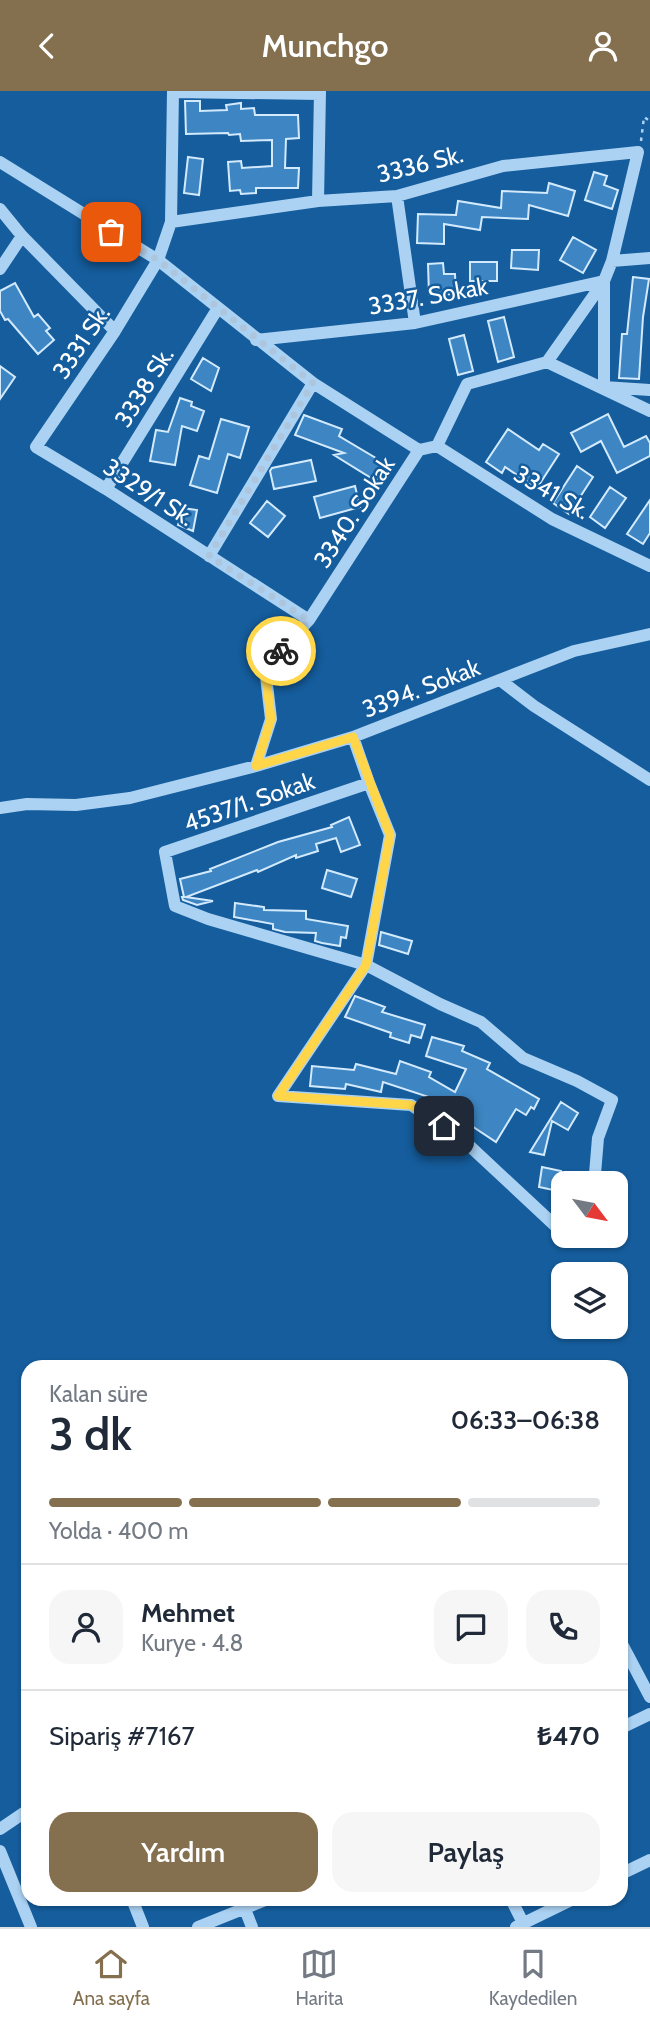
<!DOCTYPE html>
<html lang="tr">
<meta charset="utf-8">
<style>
:root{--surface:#fff;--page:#f6f6f7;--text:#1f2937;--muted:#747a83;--line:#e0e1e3;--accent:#84704f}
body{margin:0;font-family:Cabin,sans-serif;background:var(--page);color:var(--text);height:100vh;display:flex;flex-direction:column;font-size:26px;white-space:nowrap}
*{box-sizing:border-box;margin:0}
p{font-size:23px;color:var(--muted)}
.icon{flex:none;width:38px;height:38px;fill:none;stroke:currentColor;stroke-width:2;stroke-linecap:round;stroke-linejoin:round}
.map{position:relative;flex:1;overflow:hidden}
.side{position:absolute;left:21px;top:1269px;width:607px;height:546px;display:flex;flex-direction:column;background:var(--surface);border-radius:21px;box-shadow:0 2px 5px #0004}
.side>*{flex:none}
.needle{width:46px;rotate:122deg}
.fabs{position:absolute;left:551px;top:1080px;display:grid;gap:14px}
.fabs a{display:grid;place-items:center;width:77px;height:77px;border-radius:14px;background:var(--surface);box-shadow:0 2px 5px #0004;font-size:35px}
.pin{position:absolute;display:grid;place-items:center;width:60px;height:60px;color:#fff;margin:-30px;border-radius:14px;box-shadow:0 4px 10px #0006}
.courier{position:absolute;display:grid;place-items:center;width:70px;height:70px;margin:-35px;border:5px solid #ffd54a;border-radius:50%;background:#fff;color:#222;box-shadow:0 2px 9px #0007}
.headline em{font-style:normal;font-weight:600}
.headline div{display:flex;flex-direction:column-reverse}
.headline{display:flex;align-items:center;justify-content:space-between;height:119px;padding:0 28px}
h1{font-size:46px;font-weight:600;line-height:52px}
.bar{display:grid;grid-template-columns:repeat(4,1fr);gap:10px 7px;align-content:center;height:84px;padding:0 28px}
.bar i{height:9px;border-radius:5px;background:var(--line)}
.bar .current{background:var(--accent)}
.bar p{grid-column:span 4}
.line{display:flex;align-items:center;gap:18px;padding:0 28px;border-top:2px solid var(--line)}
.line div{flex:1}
.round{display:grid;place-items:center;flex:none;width:74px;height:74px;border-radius:21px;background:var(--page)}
.action{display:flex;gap:14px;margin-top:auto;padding:14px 28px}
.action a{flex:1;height:80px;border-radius:21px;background:var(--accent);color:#fff;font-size:28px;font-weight:600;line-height:80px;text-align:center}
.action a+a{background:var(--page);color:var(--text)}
header{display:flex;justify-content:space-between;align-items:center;height:91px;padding:0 28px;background:var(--accent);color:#fff;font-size:32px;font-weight:600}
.menu{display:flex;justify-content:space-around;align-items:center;height:98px;border-top:2px solid var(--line);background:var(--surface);font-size:19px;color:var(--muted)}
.menu a{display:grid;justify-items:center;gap:4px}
.menu .current{color:var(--accent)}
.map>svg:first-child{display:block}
.building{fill:#3d86c3;stroke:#d3eafd;stroke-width:2}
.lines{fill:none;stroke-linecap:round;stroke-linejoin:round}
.path{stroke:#abd2f3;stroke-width:2.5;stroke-dasharray:3.5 5;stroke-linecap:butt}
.minor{stroke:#abd2f3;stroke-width:12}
.done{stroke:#adc6dd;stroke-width:7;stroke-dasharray:0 12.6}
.route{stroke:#ffd54a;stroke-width:9}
.labels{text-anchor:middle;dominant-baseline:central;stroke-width:5;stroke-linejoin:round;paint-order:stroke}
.street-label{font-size:24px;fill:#fff;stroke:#155d9d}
</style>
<header><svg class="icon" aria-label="back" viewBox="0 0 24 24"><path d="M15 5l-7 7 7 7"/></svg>Munchgo<svg class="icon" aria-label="person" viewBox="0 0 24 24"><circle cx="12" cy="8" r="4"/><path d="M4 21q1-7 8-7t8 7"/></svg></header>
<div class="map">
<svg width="650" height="1836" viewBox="0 0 650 1836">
<rect width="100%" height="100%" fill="#155d9d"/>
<path class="building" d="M185,10h15v10l27,-1 -1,-5 15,-2v6l13,-1 1,7h43l1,23 -13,1 -1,29h14l-1,20h-42v5l-15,1 -1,-4 -10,1 -2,-29 13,-1 1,7 30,-2v-26l-31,1 -1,-7 -11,1 -1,-2 -42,1z
M188,66l15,2 -4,36 -15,-2z
M594,81l13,4 -3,9 14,5 -6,19 -27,-9z
M549,92l26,8 -7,25 -39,-11 -1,14 -46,-2 -2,13 -36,-6v20l-27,-1 1,-29 38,1 2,-14 43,7 1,-17 45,2z
M573,146l23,13 -13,23 -23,-13z
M512,159h27l-1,20 -27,-2z
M470,171h27v19h-27z
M443,172l1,11h11l1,20 -27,1 -1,-31z
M633,186l16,2 -6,38 -4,62 -20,-1 3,-44h5z
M15,192l19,34 4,-3 12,14 -4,3 8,9 -16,14 -30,-35 -3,1 -5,-9v-20z
M504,226l10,40 -16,5 -10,-41z
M464,244l9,36 -15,4 -9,-36z
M203,267l16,10 -8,23 -20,-12z
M0,275l15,11 -15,22z
M180,307l12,4 -1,4 13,5 -7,20 -15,-5 -7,39 -25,-4 6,-31 12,2z
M608,323l16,33 22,-11 4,7v13l-33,17 -16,-32 -20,11 -10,-19z
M304,324l38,14 -3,7 47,28 -10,17 -42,-26 10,-2 -49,-18z
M221,328l28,8 -9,31 -12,-4 -11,39 -27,-8 9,-29 10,3z
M508,338l31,21 4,-6 16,10 -22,34 -32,-21 -3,6 -16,-11z
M311,369l5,21 -42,8 -4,-18 2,-3z
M577,375l16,11 -24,37 -16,-11z
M355,395l5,21 -40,11 -6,-21z
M610,396l16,11 -21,30 -15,-11z
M650,409v33l-7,11 -16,-10z
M267,410l18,15 -17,21 -18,-14z
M183,417l14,2 -4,21 -15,-6z
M349,726l11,28 -19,7 -5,-14 -20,6 2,7 -22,7v-3l-38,17 -1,-2 -71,27 27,4 -16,4 -14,-5 -1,-3h2l-4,-18 31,-8 -1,-2 68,-27 54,-15 -1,-2z
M327,779l30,9 -6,18 -29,-9z
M235,812l29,4v3l42,1v8l42,7 -2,12 -5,-1 -1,9 -18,-3 -7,-2 1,-8 -31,-1 -12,-3v-5l-39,-7z
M381,841l31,9 -4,13 -29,-9z
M355,905l30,11 -3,5 43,13 -4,13 -10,-3 -2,8 -19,-6 1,-4 -46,-16z
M432,946l32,9 -2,5 28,12 -3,6 52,30 -5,10 -3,-2 -5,8 -10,-6 -20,33 -62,-41 1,-2 -52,-17 -2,10 -35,-8 -1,5 -35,-3 2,-20 42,4 2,-6 40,10 4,-13 31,11 -2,5 26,15 11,-23 -40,-13z
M561,1011l17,11 -10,17 -16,-9 -8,34 -14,-3z
M542,1076l19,4 -3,20 -19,-4z"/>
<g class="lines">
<path class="path" d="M641,50l3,-24 6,4"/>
<path class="minor" d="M173,0l-2,131 -13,38 -43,71 -79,116 70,42 203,131
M173,1l147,2
M0,71l158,98 155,123 106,67
M397,105l18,127
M318,110l2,-110
M0,118l22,27 93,95
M171,131l147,-21 79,-5 106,-30 135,-14 -26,109 -8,20 -57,81 -80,22 -30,62 -18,4 -110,170 -44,48 6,51 -15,47
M612,170l38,-3
M0,178l22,-33
M256,249l159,-17 189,-42v106l46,3
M547,271l103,49
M437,355l115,73 98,47
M106,398l112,-181
M209,465l104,-173
M500,589l34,26 116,74
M353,646l16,46
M0,717l27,-4 49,1 54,-7 126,-32 97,-29 221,-86 76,-17
M564,1143l-104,-97 -49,-32 -133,-9 88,-131 24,-130 -21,-52 -204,69 10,54 33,13 158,46 74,39 41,18 42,36 54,23 35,19 -14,38 -3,36 -5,9
M621,1551l29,55
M621,1637l29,-14
M0,1738l28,-19
M0,1760l31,76
M621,1783l29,-14
M132,1808l11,28
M241,1808l11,28
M511,1808l14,28
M198,1836l70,-28
M516,1836l57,-28"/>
</g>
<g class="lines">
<path class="done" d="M111,141l47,28 155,123 -104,173 100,64 -28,31"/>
<path class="route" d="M281,560l-16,17 6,51 -15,47 97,-29 37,98 -24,130 -88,131 133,9 33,21"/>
</g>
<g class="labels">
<g class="street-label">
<text transform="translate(420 73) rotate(-14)">3336 Sk.</text>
<text transform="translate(428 205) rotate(-10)">3337. Sokak</text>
<text transform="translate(81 251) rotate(-56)">3331 Sk.</text>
<text transform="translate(144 296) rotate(-58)">3338 Sk.</text>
<text transform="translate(149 401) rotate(33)">3329/1 Sk.</text>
<text transform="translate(552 401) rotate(30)">3341 Sk.</text>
<text transform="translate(354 421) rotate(-57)">3340. Sokak</text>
<text transform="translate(421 597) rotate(-21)">3394. Sokak</text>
<text transform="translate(249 711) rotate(-19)">4537/1. Sokak</text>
</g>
</g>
</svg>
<div class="fabs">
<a><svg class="needle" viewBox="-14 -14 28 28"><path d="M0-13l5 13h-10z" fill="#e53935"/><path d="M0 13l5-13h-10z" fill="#747a83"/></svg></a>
<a><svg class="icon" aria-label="layers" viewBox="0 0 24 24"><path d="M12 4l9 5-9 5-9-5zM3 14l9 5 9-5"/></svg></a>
</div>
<div class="pin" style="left:111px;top:141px;background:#ea580c"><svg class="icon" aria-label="bag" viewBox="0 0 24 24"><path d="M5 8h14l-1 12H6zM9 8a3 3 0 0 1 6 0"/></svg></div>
<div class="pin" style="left:444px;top:1035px;background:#1f2937"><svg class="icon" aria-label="home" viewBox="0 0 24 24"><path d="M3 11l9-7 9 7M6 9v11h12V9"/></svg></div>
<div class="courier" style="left:281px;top:560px"><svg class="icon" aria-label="bike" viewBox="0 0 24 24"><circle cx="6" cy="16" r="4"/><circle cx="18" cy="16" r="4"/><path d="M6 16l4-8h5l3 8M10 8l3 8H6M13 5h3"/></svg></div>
<section class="side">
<div class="headline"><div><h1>3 dk</h1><p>Kalan süre</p></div><em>06:33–06:38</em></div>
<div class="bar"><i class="current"></i><i class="current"></i><i class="current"></i><i></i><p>Yolda · 400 m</p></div>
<div class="line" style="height:126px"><a class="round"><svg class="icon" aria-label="person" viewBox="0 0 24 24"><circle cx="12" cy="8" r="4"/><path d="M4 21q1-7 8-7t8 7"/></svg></a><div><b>Mehmet</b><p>Kurye · 4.8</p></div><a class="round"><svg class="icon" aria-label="chat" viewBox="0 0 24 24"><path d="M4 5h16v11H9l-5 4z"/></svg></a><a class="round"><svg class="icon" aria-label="phone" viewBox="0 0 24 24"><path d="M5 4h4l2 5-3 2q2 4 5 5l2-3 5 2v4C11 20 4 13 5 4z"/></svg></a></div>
<div class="line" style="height:91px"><div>Sipariş #7167</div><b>₺470</b></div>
<div class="action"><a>Yardım</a><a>Paylaş</a></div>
</section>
</div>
<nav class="menu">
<a class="current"><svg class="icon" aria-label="home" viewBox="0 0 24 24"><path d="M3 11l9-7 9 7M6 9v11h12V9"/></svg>Ana sayfa</a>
<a><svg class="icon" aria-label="map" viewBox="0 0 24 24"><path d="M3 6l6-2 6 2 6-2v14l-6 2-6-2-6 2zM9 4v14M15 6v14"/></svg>Harita</a>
<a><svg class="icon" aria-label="saved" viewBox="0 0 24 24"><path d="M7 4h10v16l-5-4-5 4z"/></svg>Kaydedilen</a>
</nav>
